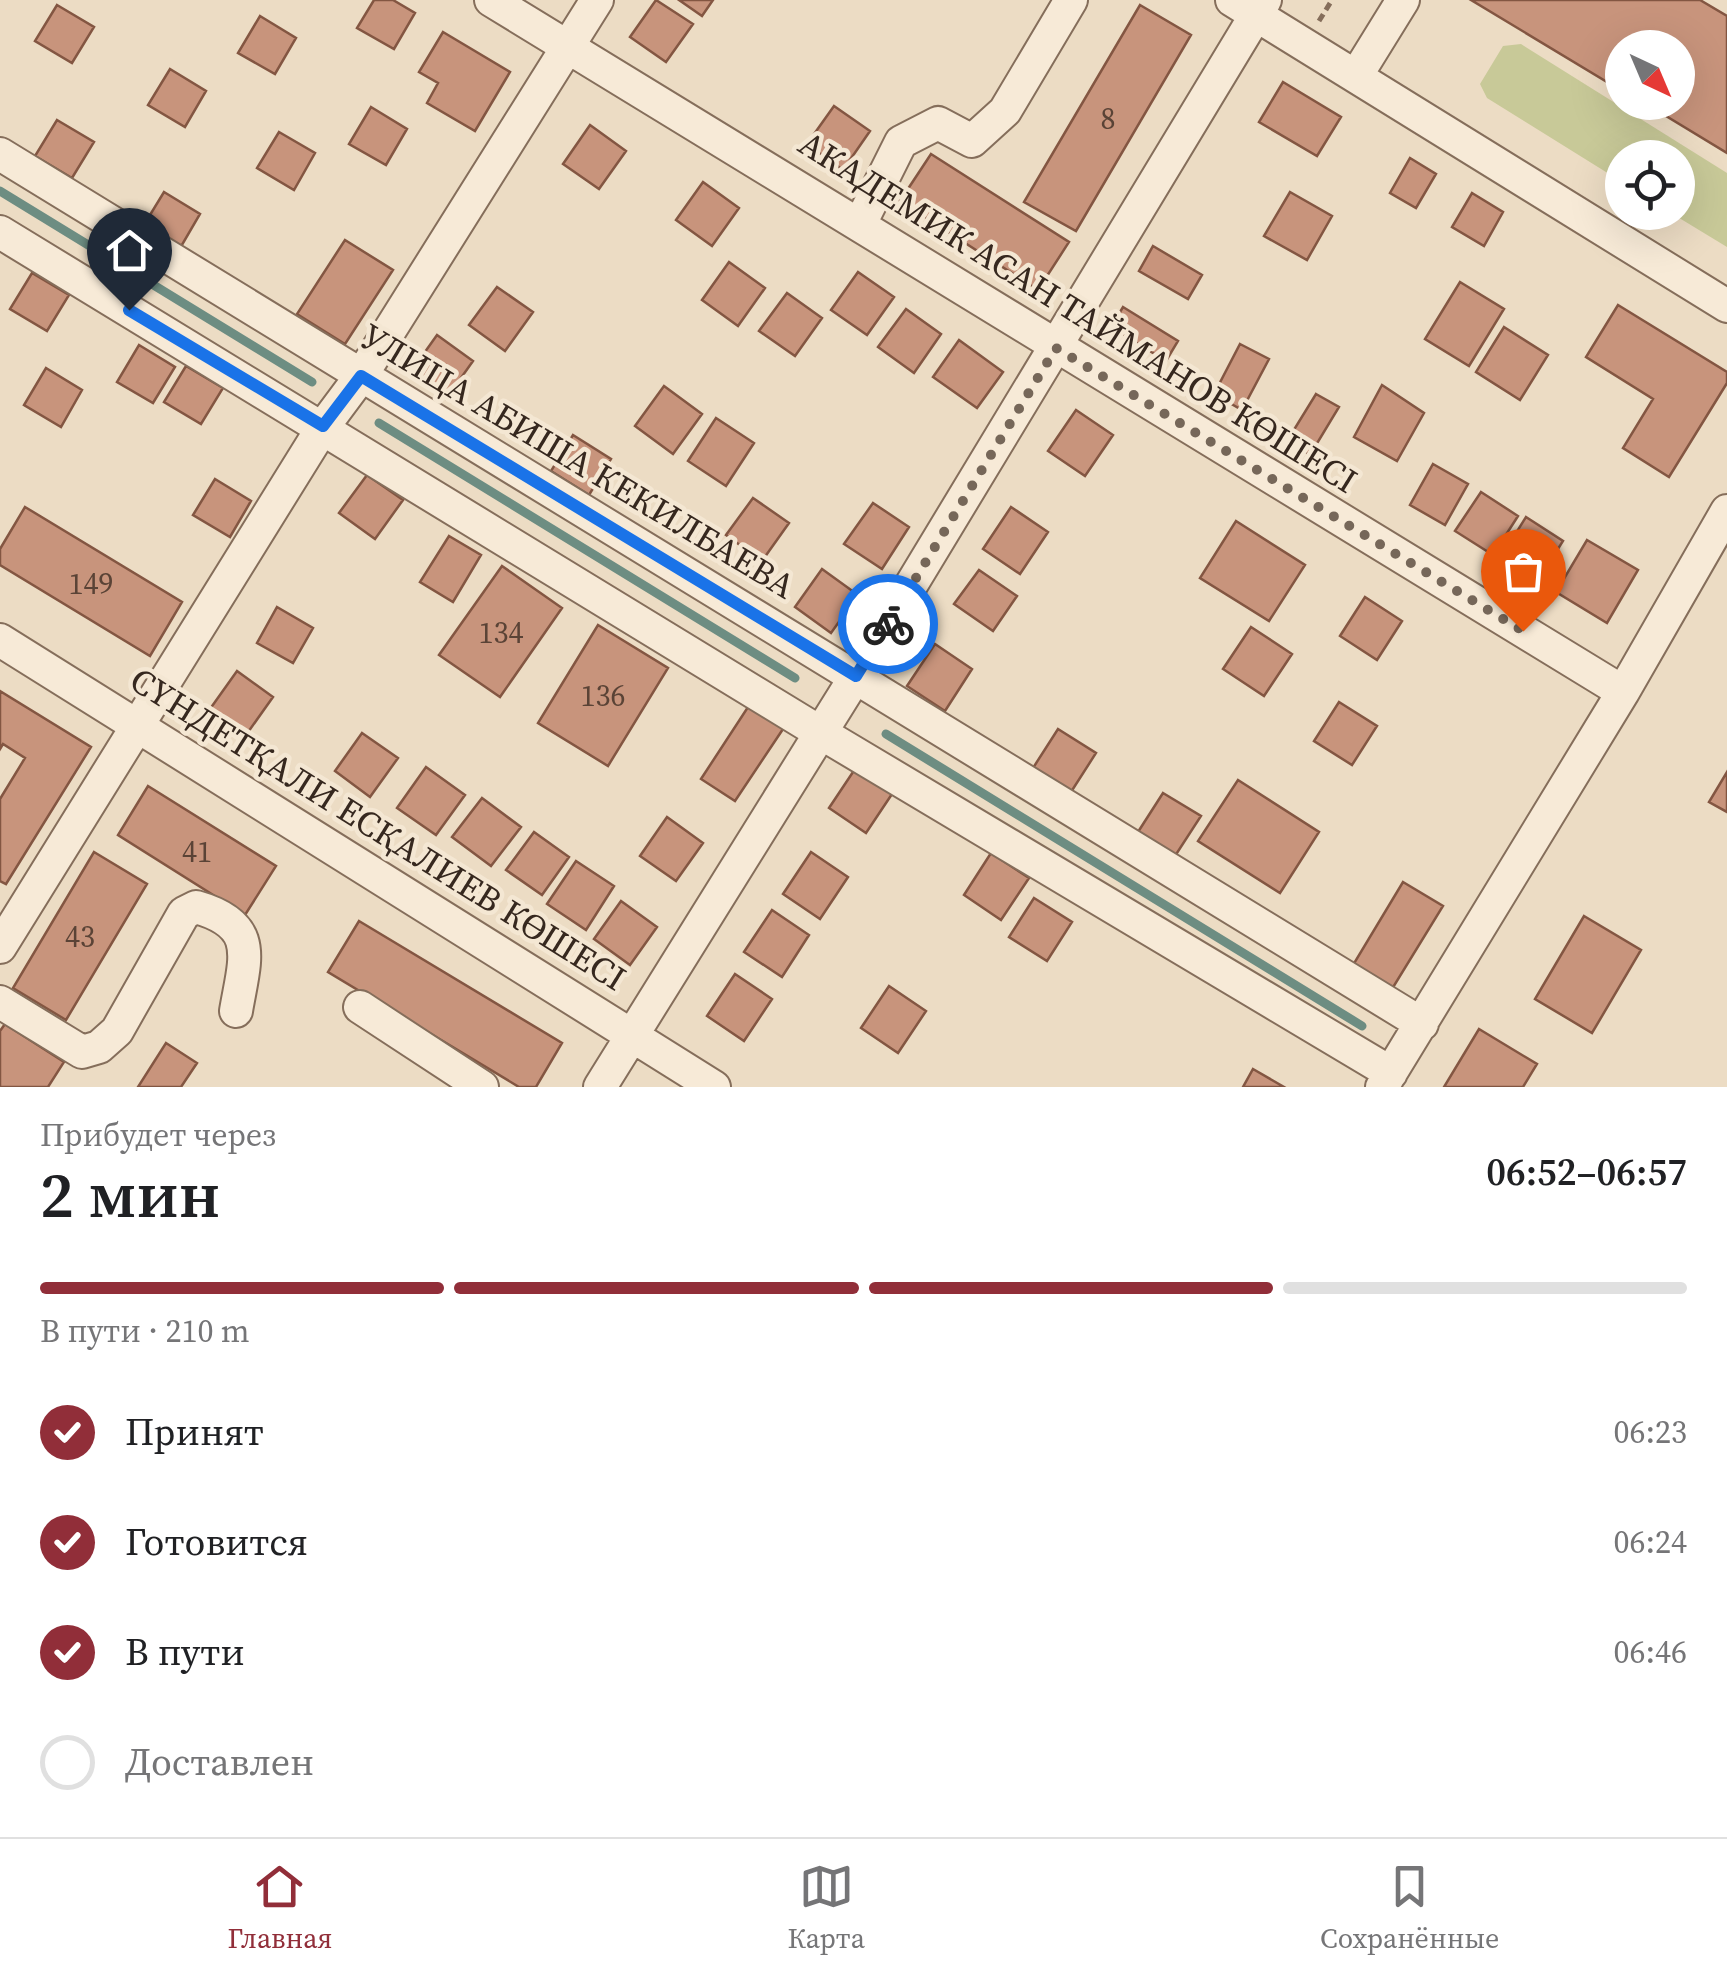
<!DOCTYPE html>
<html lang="ru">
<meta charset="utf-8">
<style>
:root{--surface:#fff;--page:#f6f6f6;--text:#202124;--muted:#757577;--line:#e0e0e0;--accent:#912e39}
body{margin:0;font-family:"Source Serif 4",serif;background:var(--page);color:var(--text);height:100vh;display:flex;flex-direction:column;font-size:38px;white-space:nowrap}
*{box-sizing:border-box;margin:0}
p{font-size:32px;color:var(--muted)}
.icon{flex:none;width:55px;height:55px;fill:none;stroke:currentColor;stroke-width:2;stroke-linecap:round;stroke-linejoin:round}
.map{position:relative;height:1087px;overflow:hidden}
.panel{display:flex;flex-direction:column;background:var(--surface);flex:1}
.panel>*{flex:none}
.needle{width:65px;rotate:136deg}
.buttons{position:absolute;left:1605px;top:30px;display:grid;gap:20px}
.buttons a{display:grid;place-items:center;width:90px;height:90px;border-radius:50%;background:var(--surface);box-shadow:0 10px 40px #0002;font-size:50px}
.pin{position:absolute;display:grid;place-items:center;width:85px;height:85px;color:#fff;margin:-102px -42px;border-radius:50% 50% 50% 0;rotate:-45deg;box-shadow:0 0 10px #0007}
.pin .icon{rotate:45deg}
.courier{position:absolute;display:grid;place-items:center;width:100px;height:100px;margin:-50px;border:8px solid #1a73e8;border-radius:50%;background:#fff;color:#222;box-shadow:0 2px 12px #0007}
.summary em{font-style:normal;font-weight:600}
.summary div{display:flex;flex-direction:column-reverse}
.summary{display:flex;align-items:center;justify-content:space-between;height:170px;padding:0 40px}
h1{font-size:65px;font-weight:600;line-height:75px}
.bar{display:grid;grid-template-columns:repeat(4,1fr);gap:15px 10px;align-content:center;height:120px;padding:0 40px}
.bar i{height:12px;border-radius:8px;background:var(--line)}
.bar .on{background:var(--accent)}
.bar p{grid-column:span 4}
ol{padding:0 40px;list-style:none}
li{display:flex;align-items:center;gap:30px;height:110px}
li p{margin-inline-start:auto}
li .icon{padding:10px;border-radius:50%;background:var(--accent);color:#fff;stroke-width:4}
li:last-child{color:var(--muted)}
li i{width:55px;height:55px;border:5px solid var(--line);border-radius:50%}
.tabs{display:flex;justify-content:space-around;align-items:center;height:140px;border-top:2px solid var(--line);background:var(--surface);font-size:28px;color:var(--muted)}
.tabs a{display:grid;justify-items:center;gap:5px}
.tabs .on{color:var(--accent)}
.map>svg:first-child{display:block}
.green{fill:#c8c998}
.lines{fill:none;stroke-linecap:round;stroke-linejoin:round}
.stream{stroke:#6d8d82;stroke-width:9}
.building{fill:#c8947c;stroke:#835642;stroke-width:2.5}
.minor-casing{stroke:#856e5b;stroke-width:36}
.path{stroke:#856e5b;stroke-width:5;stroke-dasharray:8 5;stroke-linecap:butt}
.minor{stroke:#f7ead7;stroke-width:32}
.done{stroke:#766759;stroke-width:10;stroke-dasharray:0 18}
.route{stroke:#1a73e8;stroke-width:12}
.labels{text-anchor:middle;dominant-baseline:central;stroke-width:9;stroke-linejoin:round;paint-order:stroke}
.number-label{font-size:30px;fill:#5a4336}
.street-label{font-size:35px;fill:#36281f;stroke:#f4e7d3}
</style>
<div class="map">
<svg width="1727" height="1087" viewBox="0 0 1727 1087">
<rect width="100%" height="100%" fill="#ecdcc4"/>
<path class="green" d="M1521,44l206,129v74l-56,-34 7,-1v-54h-56v24l-135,-84 -7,-14 23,-38z"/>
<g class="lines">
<path class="stream" d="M0,191l312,191
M379,423l416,255
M886,734l476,292"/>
</g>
<path class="building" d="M374,0h19l22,13 -21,36 -37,-21z
M656,0l37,24 -27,38 -36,-25z
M679,0h34l-11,16z
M1471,0h229l27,16v137l-84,-51h35v-54h-56v43z
M57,5l37,22 -22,36 -37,-22z
M1140,5l51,30 -115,196 -52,-29z
M260,16l36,22 -21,36 -37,-21z
M443,32l67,40 -35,59 -48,-28 11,-20 -19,-11z
M170,69l36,22 -21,36 -37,-22z
M1283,82l58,35 -24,39 -58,-34z
M834,106l36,25 -27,39 -36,-26z
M371,107l36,22 -21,36 -37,-21z
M57,120l37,22 -22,36 -37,-22z
M590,125l36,26 -27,38 -36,-25z
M279,132l36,21 -21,37 -37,-22z
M931,154l138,88 -31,48 -138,-89z
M1410,158l26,16 -20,34 -26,-15z
M703,182l36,26 -27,38 -36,-26z
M164,192l36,22 -21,36 -37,-22z
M1290,192l42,24 -25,44 -43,-24z
M1472,193l31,19 -19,34 -32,-19z
M345,240l48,30 -48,74 -48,-30z
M1153,246l49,29 -14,24 -49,-28z
M729,262l36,26 -27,38 -36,-26z
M858,272l36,25 -27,38 -36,-25z
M32,273l37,22 -22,36 -37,-22z
M1460,282l44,27 -35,57 -44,-27z
M497,287l36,25 -28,39 -36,-26z
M787,293l35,25 -27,38 -36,-25z
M1618,305l109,67v11l-58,94 -46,-29 30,-49 -67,-42z
M1123,307l55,34 -12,20 -55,-34z
M906,309l35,25 -27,39 -36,-26z
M1504,327l44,28 -28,45 -44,-28z
M437,335l36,26 -27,38 -36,-26z
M959,340l44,32 -26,36 -44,-31z
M1240,344l29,15 -27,51 -28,-16z
M139,345l36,22 -22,36 -36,-21z
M186,366l37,22 -22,36 -37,-22z
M46,368l36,22 -21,37 -37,-22z
M1382,385l42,28 -27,48 -43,-24z
M664,386l38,28 -29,40 -38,-28z
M1316,394l23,13 -29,48 -23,-14z
M1076,410l37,25 -28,41 -37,-25z
M716,418l38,25 -28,43 -38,-25z
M573,435l38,24 -22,36 -38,-24z
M1433,464l35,20 -23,41 -35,-20z
M367,475l36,25 -28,39 -36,-26z
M215,479l36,22 -21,36 -37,-22z
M1481,492l37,24 -25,39 -38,-24z
M753,498l36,25 -27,38 -36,-26z
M873,503l36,24 -27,42 -38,-25z
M25,507l157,95 -32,54 -150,-91v-16z
M1011,507l37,25 -28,42 -37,-25z
M1526,517l37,24 -25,40 -37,-24z
M1236,521l69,44 -36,56 -69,-43z
M449,536l32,19 -28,47 -33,-20z
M1587,540l51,30 -31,53 -51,-31z
M502,566l60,42 -62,89 -61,-42z
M822,569l36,26 -27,38 -36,-26z
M979,570l38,26 -24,35 -39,-27z
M1365,597l37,24 -25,39 -37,-24z
M277,607l36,21 -20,35 -36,-20z
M598,625l70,43 -60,98 -70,-43z
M1251,627l41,27 -28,42 -41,-27z
M935,644l37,25 -27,42 -38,-25z
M237,671l36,26 -27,38 -36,-26z
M0,691l91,56 -85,137 -6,-3v-82l25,-41 -22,-14 -3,5z
M1339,702l38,24 -25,39 -38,-24z
M750,704l35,22 -50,75 -34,-22z
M1058,729l38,24 -25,39 -38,-24z
M362,733l36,25 -28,39 -35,-26z
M857,766l37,25 -28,42 -37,-25z
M426,767l39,28 -29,40 -39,-27z
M1727,772v40l-18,-10z
M1238,780l81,52 -39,61 -82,-52z
M148,786l128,80 -31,49 -127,-80z
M1163,793l38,23 -26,40 -37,-24z
M482,798l39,29 -30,39 -39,-29z
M667,817l36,26 -27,38 -36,-25z
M534,832l35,25 -27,38 -36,-25z
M94,852l53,32 -81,136 -53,-32z
M811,852l37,25 -28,42 -37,-25z
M991,853l38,25 -28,42 -37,-25z
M576,861l38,25 -28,44 -39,-26z
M1403,882l40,24 -51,83 -39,-24z
M1034,898l38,24 -25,39 -38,-24z
M621,901l36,26 -27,38 -36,-26z
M772,910l37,25 -27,42 -38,-25z
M1584,916l57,34 -49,83 -57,-34z
M359,921l203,122 -26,44h-17l-191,-115z
M735,974l37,25 -28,42 -37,-25z
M889,986l37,25 -28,42 -37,-25z
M5,1024l59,38 -16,25h-48v-56z
M1479,1029l58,35 -14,23h-79z
M166,1043l31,20 -16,24h-43z
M1253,1069l31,18h-41z"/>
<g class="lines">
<g class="minor-casing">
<path id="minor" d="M491,0l1132,692
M1232,0l495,306
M1356,76l47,-76
M0,154l1422,870
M860,224l41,-82 37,-19 34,18 33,-30 66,-111
M0,232l821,501 570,340
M0,640l714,447
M0,947l323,-520 38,-51 236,-376
M0,1002l82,50 17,-5 18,-16 67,-118 12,-6c64,18 49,51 40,104
M360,1007l122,80
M600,1087l256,-411 409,-676
M1382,1087l241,-395 104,-181"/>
</g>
<path class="path" d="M1319,21l13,-21"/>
<use href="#minor" class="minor"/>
</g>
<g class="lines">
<path class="done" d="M888,624l168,-276 467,283"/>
<path class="route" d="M129,310l194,116 38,-50 495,300 32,-52"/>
</g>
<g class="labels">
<g class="number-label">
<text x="1108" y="118">8</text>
<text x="91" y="583">149</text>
<text x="501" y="632">134</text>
<text x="603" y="695">136</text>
<text x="197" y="851">41</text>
<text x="80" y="936">43</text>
</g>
<g class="street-label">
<text transform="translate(1078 312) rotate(32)">АКАДЕМИК АСАН ТАЙМАНОВ КӨШЕСІ</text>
<text transform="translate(578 461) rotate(31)">УЛИЦА АБИША КЕКИЛБАЕВА</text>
<text transform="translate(378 829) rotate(32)">СҮНДЕТҚАЛИ ЕСҚАЛИЕВ КӨШЕСІ</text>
</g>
</g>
</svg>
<div class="buttons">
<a><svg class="needle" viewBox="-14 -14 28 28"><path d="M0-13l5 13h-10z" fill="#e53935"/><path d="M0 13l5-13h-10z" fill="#757577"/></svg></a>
<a><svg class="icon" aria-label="locate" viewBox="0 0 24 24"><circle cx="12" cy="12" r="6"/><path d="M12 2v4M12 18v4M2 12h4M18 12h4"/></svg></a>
</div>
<div class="pin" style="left:1523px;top:631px;background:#ea580c"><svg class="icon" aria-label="bag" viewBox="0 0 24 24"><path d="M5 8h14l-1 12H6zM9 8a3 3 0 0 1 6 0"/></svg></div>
<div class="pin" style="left:129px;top:310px;background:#1f2937"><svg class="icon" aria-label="home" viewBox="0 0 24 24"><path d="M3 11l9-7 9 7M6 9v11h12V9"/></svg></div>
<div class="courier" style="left:888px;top:624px"><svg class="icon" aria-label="bike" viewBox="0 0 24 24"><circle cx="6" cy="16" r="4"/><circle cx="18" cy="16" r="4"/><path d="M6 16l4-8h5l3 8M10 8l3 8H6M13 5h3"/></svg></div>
</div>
<section class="panel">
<div class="summary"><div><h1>2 мин</h1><p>Прибудет через</p></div><em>06:52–06:57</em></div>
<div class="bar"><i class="on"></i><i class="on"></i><i class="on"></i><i></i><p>В пути · 210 m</p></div>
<ol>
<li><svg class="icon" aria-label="check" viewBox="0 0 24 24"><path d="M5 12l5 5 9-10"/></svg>Принят<p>06:23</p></li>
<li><svg class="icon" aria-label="check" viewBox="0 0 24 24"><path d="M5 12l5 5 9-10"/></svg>Готовится<p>06:24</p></li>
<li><svg class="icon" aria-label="check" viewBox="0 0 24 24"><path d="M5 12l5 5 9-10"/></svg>В пути<p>06:46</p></li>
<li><i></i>Доставлен</li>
</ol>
</section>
<nav class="tabs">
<a class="on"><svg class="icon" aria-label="home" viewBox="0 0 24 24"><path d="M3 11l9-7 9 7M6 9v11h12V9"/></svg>Главная</a>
<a><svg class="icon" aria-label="map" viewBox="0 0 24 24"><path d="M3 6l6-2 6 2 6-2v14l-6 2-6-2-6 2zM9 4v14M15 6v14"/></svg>Карта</a>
<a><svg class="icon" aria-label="saved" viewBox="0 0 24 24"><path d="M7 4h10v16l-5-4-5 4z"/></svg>Сохранённые</a>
</nav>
